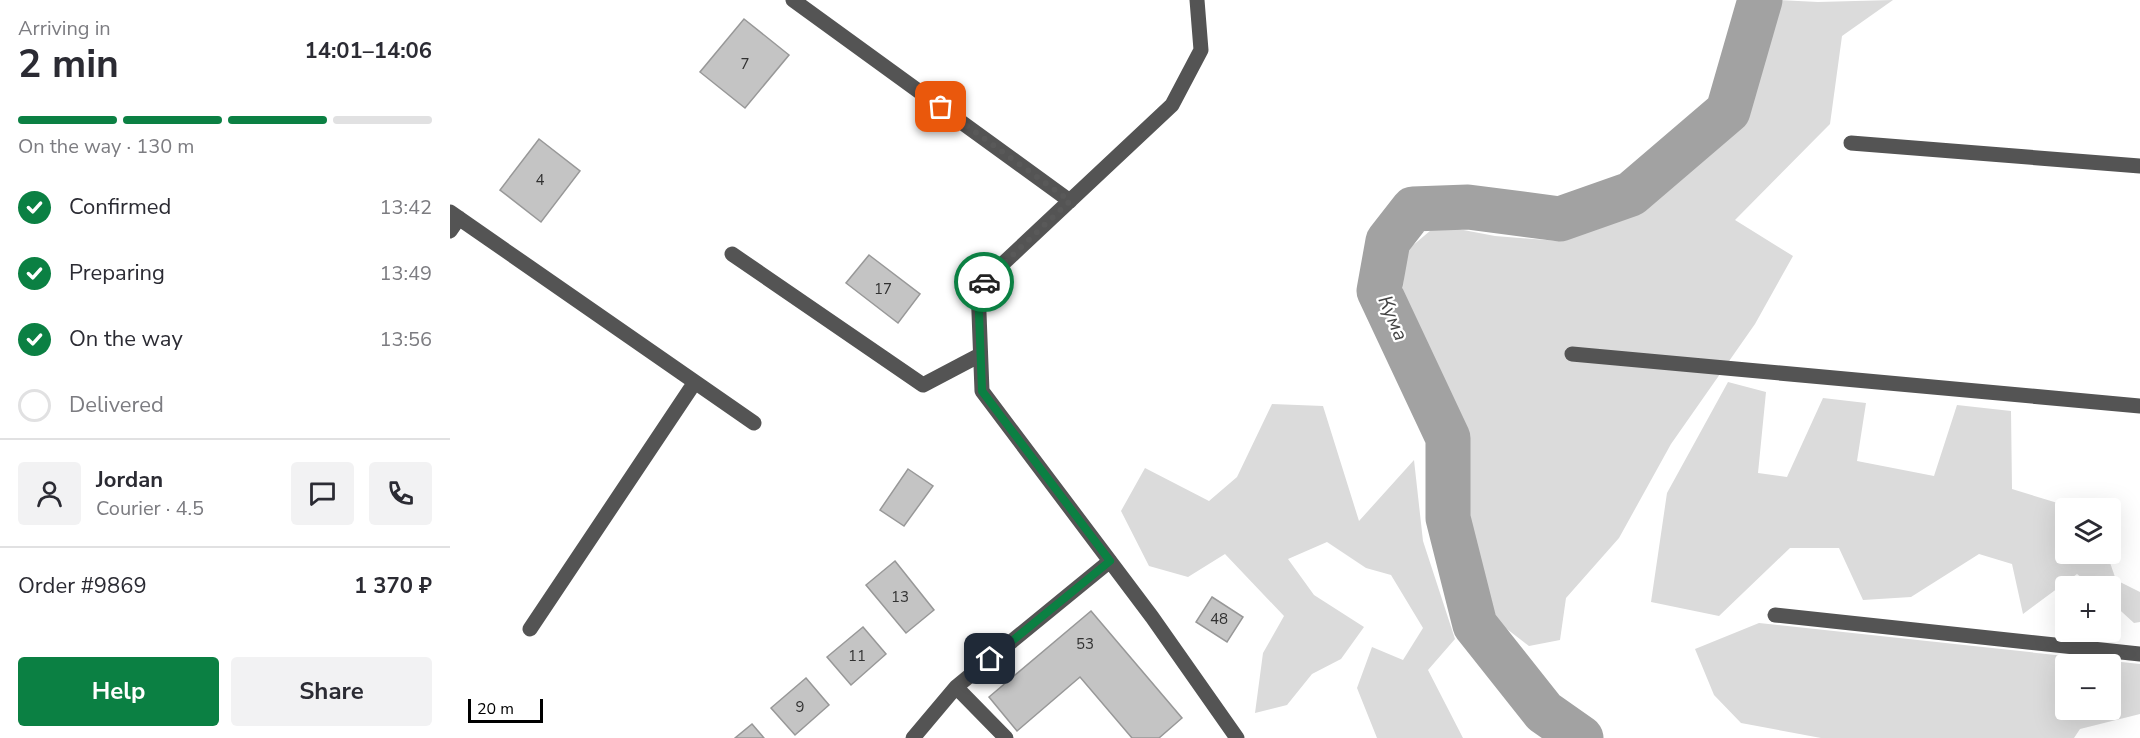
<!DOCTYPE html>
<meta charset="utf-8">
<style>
:root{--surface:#fff;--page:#f2f2f3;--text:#2b2b33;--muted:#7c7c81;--line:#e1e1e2;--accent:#0b8043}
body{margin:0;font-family:"Nunito Sans",sans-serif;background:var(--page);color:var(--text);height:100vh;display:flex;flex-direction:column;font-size:22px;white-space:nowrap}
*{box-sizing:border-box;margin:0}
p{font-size:20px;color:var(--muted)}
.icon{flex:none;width:33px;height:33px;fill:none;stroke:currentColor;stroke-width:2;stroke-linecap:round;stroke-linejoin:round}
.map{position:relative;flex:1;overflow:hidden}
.details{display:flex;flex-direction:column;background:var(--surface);width:450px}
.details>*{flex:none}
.buttons{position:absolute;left:1605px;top:498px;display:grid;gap:12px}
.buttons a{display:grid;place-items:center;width:66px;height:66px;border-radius:6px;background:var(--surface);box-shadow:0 6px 24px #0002;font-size:30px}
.scale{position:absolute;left:18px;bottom:15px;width:75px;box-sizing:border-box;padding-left:6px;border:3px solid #000;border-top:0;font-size:16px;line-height:21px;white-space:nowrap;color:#000;-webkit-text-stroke:4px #fff;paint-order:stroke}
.pin{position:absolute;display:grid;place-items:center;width:51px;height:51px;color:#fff;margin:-26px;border-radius:12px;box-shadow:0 3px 9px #0006}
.courier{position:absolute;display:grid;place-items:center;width:60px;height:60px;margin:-30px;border:4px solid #0b8043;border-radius:50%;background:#fff;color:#222;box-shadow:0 2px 8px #0007}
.head em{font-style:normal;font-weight:700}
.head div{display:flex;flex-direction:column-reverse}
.head{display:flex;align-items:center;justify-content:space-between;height:102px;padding:0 18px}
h1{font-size:39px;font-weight:700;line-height:45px}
.bar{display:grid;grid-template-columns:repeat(4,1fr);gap:9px 6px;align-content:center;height:72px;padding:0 18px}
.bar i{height:8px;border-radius:4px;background:var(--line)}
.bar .on{background:var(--accent)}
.bar p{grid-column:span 4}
.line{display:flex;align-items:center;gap:15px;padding:0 18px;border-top:2px solid var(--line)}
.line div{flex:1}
.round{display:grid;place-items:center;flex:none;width:63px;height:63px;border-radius:6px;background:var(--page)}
ol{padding:0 18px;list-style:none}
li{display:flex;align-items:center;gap:18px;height:66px}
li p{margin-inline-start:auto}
li .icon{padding:6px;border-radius:50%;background:var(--accent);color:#fff;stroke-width:4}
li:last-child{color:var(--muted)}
li i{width:33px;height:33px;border:3px solid var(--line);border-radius:50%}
.cta{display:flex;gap:12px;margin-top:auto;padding:12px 18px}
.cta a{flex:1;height:69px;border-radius:6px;background:var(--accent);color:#fff;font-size:24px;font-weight:700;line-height:69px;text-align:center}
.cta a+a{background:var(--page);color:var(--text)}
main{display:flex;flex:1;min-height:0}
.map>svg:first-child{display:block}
.green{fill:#dbdbdb;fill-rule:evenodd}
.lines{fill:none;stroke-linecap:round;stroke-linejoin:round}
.river{stroke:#a2a2a2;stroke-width:45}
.building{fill:#c4c4c4;stroke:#989898;stroke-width:1.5}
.minor{stroke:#545454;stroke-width:15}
.done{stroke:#595959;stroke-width:6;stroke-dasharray:0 10.8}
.route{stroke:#0b8043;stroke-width:8}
.labels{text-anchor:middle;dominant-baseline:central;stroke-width:4.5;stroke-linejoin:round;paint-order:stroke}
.number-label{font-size:15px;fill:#313131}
.water-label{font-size:20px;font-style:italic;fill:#434343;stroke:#fff}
</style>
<main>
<section class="details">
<div class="head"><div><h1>2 min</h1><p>Arriving in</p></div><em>14:01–14:06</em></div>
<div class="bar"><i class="on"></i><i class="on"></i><i class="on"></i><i></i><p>On the way · 130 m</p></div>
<ol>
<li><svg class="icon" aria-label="check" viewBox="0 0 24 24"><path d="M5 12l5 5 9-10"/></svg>Confirmed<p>13:42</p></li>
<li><svg class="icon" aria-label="check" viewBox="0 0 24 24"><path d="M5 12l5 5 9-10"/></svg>Preparing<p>13:49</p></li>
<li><svg class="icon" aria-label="check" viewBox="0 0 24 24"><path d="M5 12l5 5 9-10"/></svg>On the way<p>13:56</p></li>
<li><i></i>Delivered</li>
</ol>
<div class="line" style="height:108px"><a class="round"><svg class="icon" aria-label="person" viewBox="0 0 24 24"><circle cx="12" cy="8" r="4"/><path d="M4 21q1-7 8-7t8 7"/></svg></a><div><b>Jordan</b><p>Courier · 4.5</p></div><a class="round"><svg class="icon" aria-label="chat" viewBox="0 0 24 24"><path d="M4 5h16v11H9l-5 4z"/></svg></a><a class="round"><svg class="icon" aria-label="phone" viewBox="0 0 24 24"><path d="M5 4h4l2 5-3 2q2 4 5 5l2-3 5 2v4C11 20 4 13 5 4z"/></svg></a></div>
<div class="line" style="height:78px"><div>Order #9869</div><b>1 370 ₽</b></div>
<div class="cta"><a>Help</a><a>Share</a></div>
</section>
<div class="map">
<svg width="1690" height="738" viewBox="0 0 1690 738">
<rect width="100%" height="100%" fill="#fff"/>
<path class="green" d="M1327,0l41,2 75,-2 -51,36 -12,88 -95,96 58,36 -38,68 -84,120 -52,94 -53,60 -6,42 -31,6 -39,-30 -26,-113 4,-61 -66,-137 3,-53 32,-27 58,11 64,5 73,-27 109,-96z
M1278,382l38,10 -8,81 29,4 36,-79 43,5 -9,58 77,15 23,-71 54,6 1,78 62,19h-8v46h41l9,26 24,12v30l-6,1 -23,-21 -1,-16h-18l-15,-12 -54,40 -11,-50 -33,-10 -68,43 -48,3 -24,-52h-49l-71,68 -68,-14 16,-109z
M822,404l51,2 36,115 55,-61 9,81 32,98 -27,31 35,68h-86l-20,-50 15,-41 31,13 20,-32 -32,-53 -25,-7 -39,-26 -39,17 26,36 50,32 -23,32 -29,15 -25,31 -32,8 8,-60 21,-37 -59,-62 -37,23 -39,-11 -28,-55 24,-43 64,33 28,-24z
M1309,623l381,41v50l-60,15 -6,9h-253l-80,-15 -27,-28 -19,-46zM1660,664v46h-44v-46z"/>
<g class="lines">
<path class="river" d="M1131,738l-37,-26 -69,-87 -27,-107v-80l-69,-147 9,-50 25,-32 55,-2 92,12 71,-25 97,-83 32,-111"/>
</g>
<path class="building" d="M294,19l45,36 -44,53 -45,-36z
M89,139l41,32 -39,51 -41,-32z
M419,255l51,39 -22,29 -52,-40z
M458,469l25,17 -29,40 -24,-16z
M445,561l39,49 -28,23 -40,-48z
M762,597l31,20 -16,25 -31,-20z
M641,611l91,107 -23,20h-27l-52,-61 -63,54 -28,-34z
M413,627l23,27 -35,31 -24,-28z
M356,678l23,27 -34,30 -24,-27z
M302,724l12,14h-29z"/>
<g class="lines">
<path class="minor" d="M343,0l277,201
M747,0l4,50 -29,55 -194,182 4,104 170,226 85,121
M1401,143l289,23
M0,212l304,211
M0,231l9,-13
M282,254l191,131 57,-30
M1122,354l568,52
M1325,615l365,39
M80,629l165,-247
M506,687l50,51
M463,738l43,-51 154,-126"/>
</g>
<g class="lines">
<path class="done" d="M491,107l129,94 -86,81"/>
<path class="route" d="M534,282l-6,5 4,104 128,170 -120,98"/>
</g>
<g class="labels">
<g class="number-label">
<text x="295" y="64">7</text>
<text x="90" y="180">4</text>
<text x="433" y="289">17</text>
<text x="450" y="597">13</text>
<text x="769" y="619">48</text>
<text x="635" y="644">53</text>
<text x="407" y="656">11</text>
<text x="350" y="707">9</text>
</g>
<g class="water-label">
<text transform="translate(943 318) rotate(67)">Кума</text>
</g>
</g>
</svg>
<div class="buttons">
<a><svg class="icon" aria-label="layers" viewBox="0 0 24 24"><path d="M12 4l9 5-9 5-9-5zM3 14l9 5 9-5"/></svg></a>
<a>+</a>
<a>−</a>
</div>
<div class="scale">20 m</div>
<div class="pin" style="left:491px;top:107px;background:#ea580c"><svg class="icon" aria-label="bag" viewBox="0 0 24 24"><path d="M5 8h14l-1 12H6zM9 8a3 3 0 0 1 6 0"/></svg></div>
<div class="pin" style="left:540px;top:659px;background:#1f2937"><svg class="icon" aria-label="home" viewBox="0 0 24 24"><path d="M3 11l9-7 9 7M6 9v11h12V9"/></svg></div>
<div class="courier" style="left:534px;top:282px"><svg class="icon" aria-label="car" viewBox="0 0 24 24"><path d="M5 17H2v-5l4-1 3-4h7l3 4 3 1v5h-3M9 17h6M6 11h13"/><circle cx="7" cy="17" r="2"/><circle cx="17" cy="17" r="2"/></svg></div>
</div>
</main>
